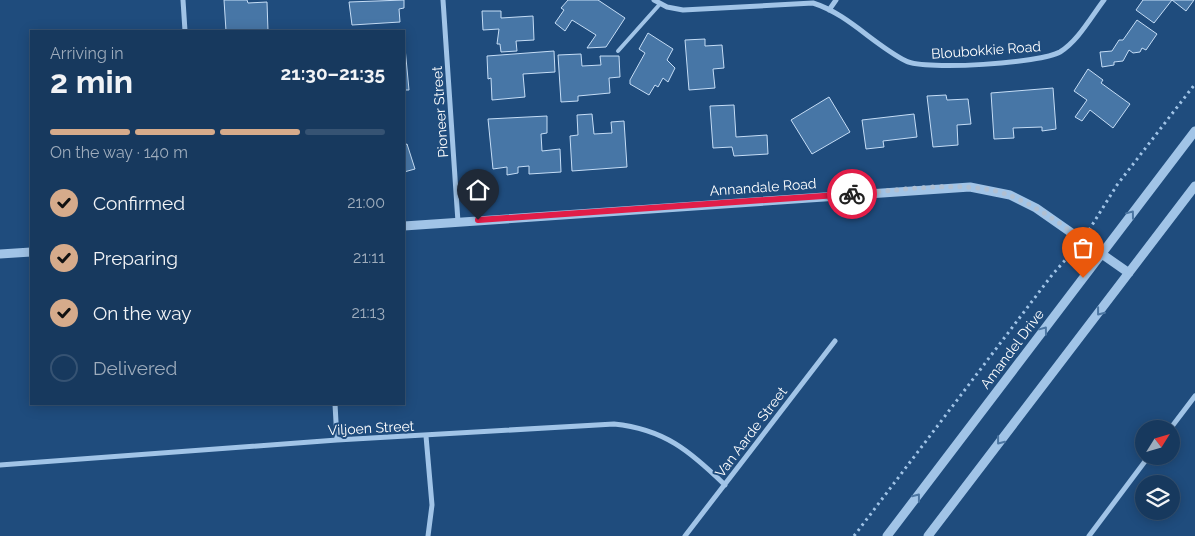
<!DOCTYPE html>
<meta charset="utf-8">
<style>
:root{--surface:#17395e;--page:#204064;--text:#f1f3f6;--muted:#9eacbc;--line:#365373;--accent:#d6ab8b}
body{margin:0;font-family:Raleway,sans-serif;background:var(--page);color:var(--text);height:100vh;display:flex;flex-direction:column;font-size:19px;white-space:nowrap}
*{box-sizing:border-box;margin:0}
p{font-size:16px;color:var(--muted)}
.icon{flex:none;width:28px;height:28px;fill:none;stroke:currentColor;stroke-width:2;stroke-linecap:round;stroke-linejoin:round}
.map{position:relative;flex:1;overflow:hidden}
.sheet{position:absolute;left:30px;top:30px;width:375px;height:375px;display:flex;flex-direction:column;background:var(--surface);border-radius:0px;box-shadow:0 2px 12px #0003,0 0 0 1px var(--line)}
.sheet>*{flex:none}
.needle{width:32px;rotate:53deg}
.buttons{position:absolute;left:1135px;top:420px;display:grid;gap:10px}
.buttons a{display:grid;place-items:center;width:45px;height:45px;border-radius:50%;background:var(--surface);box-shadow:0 2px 12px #0003,0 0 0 1px var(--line);font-size:25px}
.pin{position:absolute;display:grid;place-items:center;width:42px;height:42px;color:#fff;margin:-51px -21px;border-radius:50% 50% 50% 0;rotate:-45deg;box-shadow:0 0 5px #0007}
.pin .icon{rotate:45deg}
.courier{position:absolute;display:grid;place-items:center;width:50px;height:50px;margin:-25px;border:4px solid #e11d48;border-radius:50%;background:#fff;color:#222;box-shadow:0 1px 6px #0007}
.overview em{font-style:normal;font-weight:700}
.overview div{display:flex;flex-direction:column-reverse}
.overview{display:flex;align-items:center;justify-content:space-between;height:85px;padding:0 20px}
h1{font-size:32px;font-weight:700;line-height:38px}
.bar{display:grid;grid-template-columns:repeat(4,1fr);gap:8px 5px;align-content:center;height:60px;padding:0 20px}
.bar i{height:6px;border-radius:4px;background:var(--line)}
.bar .current{background:var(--accent)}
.bar p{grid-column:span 4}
ol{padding:0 20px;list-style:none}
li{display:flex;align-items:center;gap:15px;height:55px}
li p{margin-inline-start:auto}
li .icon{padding:5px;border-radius:50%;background:var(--accent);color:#111;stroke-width:4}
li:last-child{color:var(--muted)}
li i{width:28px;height:28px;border:2px solid var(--line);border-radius:50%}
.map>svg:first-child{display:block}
.building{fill:#4776a6;stroke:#c5ddf6}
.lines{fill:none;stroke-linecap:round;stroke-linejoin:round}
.path{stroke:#a1c4e7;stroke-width:3;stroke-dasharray:2.5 4;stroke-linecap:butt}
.service{stroke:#a1c4e7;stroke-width:4}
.minor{stroke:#a1c4e7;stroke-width:5}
.tertiary{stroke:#a1c4e7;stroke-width:9}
.oneway{stroke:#4c76a2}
.done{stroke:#b1c0d2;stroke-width:5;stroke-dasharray:0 9}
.route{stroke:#e11d48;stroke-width:6}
.labels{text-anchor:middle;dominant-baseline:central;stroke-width:4;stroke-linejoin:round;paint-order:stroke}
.street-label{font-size:14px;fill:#fff;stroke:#1f4c7d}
</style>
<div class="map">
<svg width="1195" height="536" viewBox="0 0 1195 536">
<rect width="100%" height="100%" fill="#1f4c7d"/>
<path class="building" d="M224,0h23l1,3 19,-1 1,29h-42z
M404,0v8l-5,1 1,13 -48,3 -3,-23z
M568,0h30l27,18 -19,29 -19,1 9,-13 -24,-15 -7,11 -10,-8 9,-13 -3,-2z
M1143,0h51l-8,11 -14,-11 -18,23 -18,-13z
M482,11h19v7l32,-2 1,24 -18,1 1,10 -16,1 -1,-8h-3l2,-15 -16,1z
M1137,20l20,14 -11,16 -4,-2 -2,4 -7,1 -4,-3 -6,11 -9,1v3l-12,2 -2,-15 12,-1 7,-11h4z
M648,33l25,16 -6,11 8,8 -7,14 -5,-4 -5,9 -3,-2 -6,10 -19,-11v-4l15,-27 -6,-4z
M404,37l5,53h-5z
M705,39v7l17,-1 2,23 -11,1 2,19 -26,2 -4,-50z
M554,51l1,21 -32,2 2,23 -33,3 -1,-22 -3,1 -1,-23z
M581,54l1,12 19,-1 -1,-9h19l1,21 -11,1 1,15 -32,3v5l-17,1 -3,-47z
M1088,69l15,11 -2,3 29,21 -17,24 -23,-18 -8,11 -7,-4 12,-17 -13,-9z
M1053,88l3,41 -14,2v-4l-29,1 1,10 -20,1 -3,-46z
M946,95l1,5 21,-1 3,25 -14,1 1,20 -25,2 -6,-51z
M829,97l21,35 -38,22 -21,-34z
M734,105l2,32 31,-2 1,19 -34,2 -2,-9 -19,1 -3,-42z
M592,114l2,20 18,-1 -1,-11 13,-1 3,46 -55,4 -2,-35 8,-1 -1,-20z
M914,114l3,23 -34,4 1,6 -18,2 -4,-29z
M547,116v17l-6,1 1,17 18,-2 1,23 -32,2v-8l-11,1v6l-11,2v-8l-14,2 -5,-50z
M407,144l8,25 -11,3v-27z"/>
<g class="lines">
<path class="path" d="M1089,230l28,-45 78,-101
M854,536l198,-261 23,-26"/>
<path class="service" d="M618,51l42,-47"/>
<path class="minor" d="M183,0l2,31
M443,0l15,222
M654,0l13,7 16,3 130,-7c35,11 61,42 93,58 20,10 135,2 154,-9 18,-11 31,-35 44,-52
M829,10l7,-10
M335,404l2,36
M1170,429l25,-33
M426,436l6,69 -4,31
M0,465l337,-25 277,-16c50,5 76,27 111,61
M685,536l150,-195
M1089,536l60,-80"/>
<path class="tertiary" d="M404,226l566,-39 40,8 26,13 93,65
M0,254l31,-2
M887,536l308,-405
M928,536l267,-350"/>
</g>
<defs><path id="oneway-chevron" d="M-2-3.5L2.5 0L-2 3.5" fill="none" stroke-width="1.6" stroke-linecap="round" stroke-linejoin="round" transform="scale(1.25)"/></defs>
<g class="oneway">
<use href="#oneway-chevron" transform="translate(1131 214) rotate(-53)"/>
<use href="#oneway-chevron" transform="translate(1100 312) rotate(128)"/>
<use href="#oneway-chevron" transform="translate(1044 330) rotate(-53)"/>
<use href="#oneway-chevron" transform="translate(1000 441) rotate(128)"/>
<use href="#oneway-chevron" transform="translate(917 497) rotate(-52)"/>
</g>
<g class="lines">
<path class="done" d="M852,194c47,-3 115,-16 159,2 33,13 62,38 91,57l-19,25"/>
<path class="route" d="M478,220l374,-26"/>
</g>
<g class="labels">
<g class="street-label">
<text transform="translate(986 50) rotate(-4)">Bloubokkie Road</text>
<text transform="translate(440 112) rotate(-94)">Pioneer Street</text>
<text transform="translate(763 187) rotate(-4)">Annandale Road</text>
<text transform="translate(1012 349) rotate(-53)">Amandel Drive</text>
<text transform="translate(371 428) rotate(-3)">Viljoen Street</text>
<text transform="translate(751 432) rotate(-53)">Van Aarde Street</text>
</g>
</g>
</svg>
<div class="buttons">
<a><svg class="needle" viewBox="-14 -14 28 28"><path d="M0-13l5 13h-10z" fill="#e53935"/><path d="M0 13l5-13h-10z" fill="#9eacbc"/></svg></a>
<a><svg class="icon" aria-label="layers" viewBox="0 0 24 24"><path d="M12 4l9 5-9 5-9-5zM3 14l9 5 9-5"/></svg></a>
</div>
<div class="pin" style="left:1083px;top:278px;background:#ea580c"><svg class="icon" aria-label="bag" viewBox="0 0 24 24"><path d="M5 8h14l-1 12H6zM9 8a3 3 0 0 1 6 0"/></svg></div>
<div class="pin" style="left:478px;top:220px;background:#1f2937"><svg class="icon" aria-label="home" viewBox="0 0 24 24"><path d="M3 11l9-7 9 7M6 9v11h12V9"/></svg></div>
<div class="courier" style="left:852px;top:194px"><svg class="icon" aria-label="bike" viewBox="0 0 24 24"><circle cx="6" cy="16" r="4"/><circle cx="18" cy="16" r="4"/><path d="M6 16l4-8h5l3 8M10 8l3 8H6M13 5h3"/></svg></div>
<section class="sheet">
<div class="overview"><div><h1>2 min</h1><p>Arriving in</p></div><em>21:30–21:35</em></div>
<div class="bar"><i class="current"></i><i class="current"></i><i class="current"></i><i></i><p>On the way · 140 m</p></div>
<ol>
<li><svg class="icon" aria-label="check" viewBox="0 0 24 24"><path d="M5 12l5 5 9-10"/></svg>Confirmed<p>21:00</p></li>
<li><svg class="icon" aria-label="check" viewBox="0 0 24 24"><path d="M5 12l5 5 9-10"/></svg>Preparing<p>21:11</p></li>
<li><svg class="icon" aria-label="check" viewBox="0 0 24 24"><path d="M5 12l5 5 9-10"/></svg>On the way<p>21:13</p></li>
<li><i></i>Delivered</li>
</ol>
</section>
</div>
